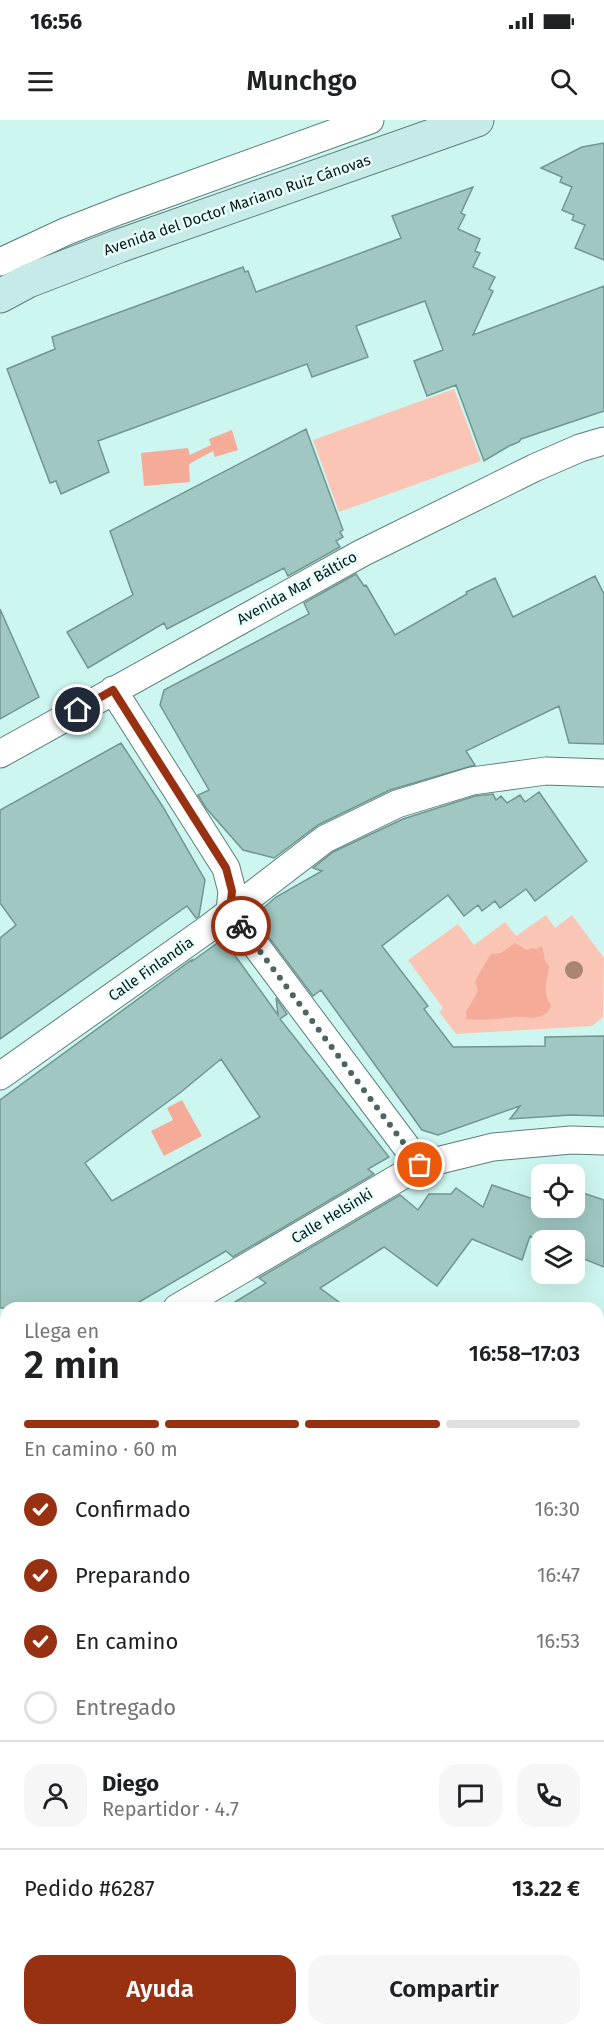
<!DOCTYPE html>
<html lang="es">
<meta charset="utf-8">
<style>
:root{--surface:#fff;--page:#f6f6f6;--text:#202124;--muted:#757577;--line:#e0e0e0;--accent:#983112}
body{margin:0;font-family:"Fira Sans",sans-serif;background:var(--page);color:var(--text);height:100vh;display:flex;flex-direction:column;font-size:22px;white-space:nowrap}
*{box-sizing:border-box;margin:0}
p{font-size:20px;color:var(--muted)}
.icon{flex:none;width:33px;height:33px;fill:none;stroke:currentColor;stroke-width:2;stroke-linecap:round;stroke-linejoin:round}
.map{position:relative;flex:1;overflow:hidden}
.panel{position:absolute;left:0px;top:1182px;width:604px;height:734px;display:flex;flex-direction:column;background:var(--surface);border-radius:18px 18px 0 0;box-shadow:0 6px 24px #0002}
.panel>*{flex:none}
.tools{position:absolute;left:531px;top:1044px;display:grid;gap:12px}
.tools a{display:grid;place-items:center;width:54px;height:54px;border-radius:12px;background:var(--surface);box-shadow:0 6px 24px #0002;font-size:30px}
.pin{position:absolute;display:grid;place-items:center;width:51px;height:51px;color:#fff;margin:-26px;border:3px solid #fff;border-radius:50%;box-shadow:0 2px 6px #0007}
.courier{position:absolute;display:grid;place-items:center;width:60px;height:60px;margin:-30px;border:4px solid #983112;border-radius:50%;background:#fff;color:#222;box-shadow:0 2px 8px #0007}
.headline em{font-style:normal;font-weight:600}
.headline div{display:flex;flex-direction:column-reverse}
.headline{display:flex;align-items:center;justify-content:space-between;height:102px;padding:0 24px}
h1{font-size:39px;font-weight:600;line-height:45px}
.bar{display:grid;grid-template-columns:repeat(4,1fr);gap:9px 6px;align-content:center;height:72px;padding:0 24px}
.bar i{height:8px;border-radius:4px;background:var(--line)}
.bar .selected{background:var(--accent)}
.bar p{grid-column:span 4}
.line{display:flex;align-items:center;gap:15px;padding:0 24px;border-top:2px solid var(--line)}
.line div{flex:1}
.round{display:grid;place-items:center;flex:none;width:63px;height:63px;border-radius:18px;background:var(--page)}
ol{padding:0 24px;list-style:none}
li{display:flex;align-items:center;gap:18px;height:66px}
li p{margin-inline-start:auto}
li .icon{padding:6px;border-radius:50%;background:var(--accent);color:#fff;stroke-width:4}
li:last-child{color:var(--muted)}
li i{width:33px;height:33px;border:3px solid var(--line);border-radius:50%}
.button{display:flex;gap:12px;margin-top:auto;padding:12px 24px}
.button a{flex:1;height:69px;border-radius:18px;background:var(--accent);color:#fff;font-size:24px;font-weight:600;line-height:69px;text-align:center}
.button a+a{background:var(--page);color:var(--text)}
.status{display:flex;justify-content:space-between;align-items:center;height:42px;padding:0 30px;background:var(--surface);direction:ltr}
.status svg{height:16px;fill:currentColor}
header{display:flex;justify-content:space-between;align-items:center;height:78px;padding:0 24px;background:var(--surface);font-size:27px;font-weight:600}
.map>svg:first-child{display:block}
.green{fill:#fbc5b6}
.water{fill:#f4ac98}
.building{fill:#a0c7c2;stroke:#719691;stroke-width:1.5;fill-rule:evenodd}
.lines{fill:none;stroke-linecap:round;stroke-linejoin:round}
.lane-casing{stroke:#5a7f7a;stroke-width:16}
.street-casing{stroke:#5a7f7a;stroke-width:29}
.secondary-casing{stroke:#5a7f7a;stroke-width:35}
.lane{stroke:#fff;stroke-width:14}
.street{stroke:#fff;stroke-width:27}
.secondary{stroke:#c6eae7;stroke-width:33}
.tree{fill:#aa846f}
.done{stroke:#4d6562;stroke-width:6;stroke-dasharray:0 10.8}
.route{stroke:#983112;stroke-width:8}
.labels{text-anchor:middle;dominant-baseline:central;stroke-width:5;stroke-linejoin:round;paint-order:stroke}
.street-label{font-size:15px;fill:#081716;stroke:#e7fffc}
</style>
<div class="status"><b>16:56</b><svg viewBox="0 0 49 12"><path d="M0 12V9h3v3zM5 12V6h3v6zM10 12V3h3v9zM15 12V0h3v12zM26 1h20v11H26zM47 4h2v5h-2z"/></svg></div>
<header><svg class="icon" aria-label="menu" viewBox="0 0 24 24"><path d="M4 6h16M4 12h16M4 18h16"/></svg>Munchgo<svg class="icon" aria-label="search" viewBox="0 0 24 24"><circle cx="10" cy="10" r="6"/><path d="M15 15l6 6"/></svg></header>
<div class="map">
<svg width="604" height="1915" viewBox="0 0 604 1915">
<rect width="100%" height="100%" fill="#cef6f0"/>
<path class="green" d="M454,269l27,72 -142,51 -26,-72z
M546,795l9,13 17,-13 32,43 -1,59 -11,9 -136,8 -17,-22 4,-4 -35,-48 50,-36 16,21 31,-23 11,14z"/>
<path class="water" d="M232,310l6,20 -23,7 -2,-6 -24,13 1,18 -46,4 -3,-33 47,-5 2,7 21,-10 -2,-6z
M515,823l12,7 5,-2 5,1 4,-3 2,3 2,12 4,5c-1,15 -8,25 2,39 -2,6 -6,11 -13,12 -7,2 -19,-1 -24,0 -14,2 -33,4 -48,2v-7l12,-21 -3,-9c5,-11 10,-18 16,-28l10,-1z
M182,980l20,36 -38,20 -13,-25 22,-11 -6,-12z"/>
<path class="building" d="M604,23v117l-29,-12 10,-23 -13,-5 2,-5 -12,-5 10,-23 -12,-5 2,-5 -21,-9 41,-21z
M473,67l-12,26 4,2 -7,14 22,10 -5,12 5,2 -7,14 22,10 -6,12 4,2 -20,44 131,-49v125l-83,28 -2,3 -10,4 -25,15 -28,-76 -29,11 -13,-35 29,-11 -18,-49 -69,25 12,31 -56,20 -5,-13 -209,77 11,31 -48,22 -5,-13 -6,2 -43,-114 48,-20 -3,-12 191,-70 2,5 3,-1 8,21 145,-54 -9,-22z
M306,309l37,101 -3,2 3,5 -7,4 4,6 -52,29 -4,-8 -117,61 -3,-6 -76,45 -21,-36 66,-37 -23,-64z
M356,454l8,12 2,-1 29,50 72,-41 -1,-2 29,-14 18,39 82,-41 9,18v150l-35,-1 -10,-37 -93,45 9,14 -85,25 -72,35 -44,33 -31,-8 -37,-42 -8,-13 11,-5 -49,-85 4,-15 145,-76 -5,-11z
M0,489l39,88 -39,22z
M121,623l42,64 42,73 -6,36 -3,2 -9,-12 -187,133v-101l16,-13 -16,-22v-93z
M539,672l48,69 -52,40 -9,-12 -26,19 -5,-7 -13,10 -4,-6 -14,11 -16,-21 -66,51 46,60 -4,3 29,38 92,-1v-9l59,-1v80l-33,-1 -61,4 10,-13 -82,29 -16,-5 -101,-140 -8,6 -49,-65 -3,-21 15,-13 46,-26 -9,-3 20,-16 70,-33 72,-23 18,-2 3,6 5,-4 6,7 13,-8 5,7z
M223,819l55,76 -2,-17 11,16 -7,5 109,138 -21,12 6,5 -141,83 -7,-6 -97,57h-129v-208l190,-139 2,-1 -1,2zM221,939l39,58 -148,84 -27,-38 96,-71z
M492,1065l50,17v6h14l18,6v-24l30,10v67l-30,-12v-15l-32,1 -12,-5 -8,24 -50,-21 -35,47 -53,-39 -64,41 27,20h-122l41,-25 -7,-5 141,-83 18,15 11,-16h22l5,-6 27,19z"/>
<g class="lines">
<g class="lane-casing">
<path id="lane" d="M0,1736l6,13
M83,1910l3,5
M146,1910l3,5"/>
</g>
<g class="street-casing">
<path id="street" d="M0,142l67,-31 54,-21 249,-90
M113,570l113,178 6,23 -2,20 190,254
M0,634l362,-201 172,-85 46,-20 24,-7
M0,956l209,-148 116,-89 72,-35 75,-23 74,-10 58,2
M177,1188l243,-143 73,-18 78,-7 33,1
M0,1220l6,9
M0,1292l6,-4
M598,1528l6,-20
M0,1565l6,-3
M0,1706l6,-3
M595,1910l1,5
M436,1915l11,-5"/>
</g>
<g class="secondary-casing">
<path id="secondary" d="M0,176l28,-15 91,-35 358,-126"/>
</g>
<use href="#lane" class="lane"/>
<use href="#street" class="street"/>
<use href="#secondary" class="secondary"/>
</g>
<circle class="tree" cx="574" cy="850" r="9"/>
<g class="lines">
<path class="done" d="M241,806l179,239"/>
<path class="route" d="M78,590l35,-20 113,178 6,23 -2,20 11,15"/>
</g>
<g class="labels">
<g class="street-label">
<text transform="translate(237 85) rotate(-19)">Avenida del Doctor Mariano Ruiz Cánovas</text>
<text transform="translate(297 468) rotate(-29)">Avenida Mar Báltico</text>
<text transform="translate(151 849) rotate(-35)">Calle Finlandia</text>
<text transform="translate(332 1096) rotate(-31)">Calle Helsinki</text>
</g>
</g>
</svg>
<div class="tools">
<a><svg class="icon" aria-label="locate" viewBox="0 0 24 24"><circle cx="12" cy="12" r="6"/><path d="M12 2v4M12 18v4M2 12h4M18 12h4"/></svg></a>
<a><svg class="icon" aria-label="layers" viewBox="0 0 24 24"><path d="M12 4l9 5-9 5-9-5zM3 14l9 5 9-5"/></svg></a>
</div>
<div class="pin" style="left:420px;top:1045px;background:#ea580c"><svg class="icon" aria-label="bag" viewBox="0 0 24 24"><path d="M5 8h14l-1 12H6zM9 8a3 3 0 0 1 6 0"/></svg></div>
<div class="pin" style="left:78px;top:590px;background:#1f2937"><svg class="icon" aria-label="home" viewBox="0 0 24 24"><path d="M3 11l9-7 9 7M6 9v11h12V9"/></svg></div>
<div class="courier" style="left:241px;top:806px"><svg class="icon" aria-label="bike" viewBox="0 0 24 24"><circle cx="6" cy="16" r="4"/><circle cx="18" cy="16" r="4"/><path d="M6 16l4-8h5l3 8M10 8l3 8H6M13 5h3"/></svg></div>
<section class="panel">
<div class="headline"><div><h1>2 min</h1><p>Llega en</p></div><em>16:58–17:03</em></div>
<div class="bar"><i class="selected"></i><i class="selected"></i><i class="selected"></i><i></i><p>En camino · 60 m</p></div>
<ol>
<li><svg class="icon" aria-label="check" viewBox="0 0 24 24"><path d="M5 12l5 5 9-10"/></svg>Confirmado<p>16:30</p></li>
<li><svg class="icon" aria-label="check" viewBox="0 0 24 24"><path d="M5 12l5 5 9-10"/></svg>Preparando<p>16:47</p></li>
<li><svg class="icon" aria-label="check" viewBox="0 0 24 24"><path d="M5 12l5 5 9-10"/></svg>En camino<p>16:53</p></li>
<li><i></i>Entregado</li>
</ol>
<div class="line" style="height:108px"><a class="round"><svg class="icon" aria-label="person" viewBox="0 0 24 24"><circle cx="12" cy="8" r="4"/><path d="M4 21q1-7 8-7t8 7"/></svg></a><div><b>Diego</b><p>Repartidor · 4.7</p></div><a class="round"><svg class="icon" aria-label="chat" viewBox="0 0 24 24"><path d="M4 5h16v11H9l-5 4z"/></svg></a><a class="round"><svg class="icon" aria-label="phone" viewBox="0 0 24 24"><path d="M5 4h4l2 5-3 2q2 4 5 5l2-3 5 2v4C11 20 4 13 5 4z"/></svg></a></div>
<div class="line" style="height:78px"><div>Pedido #6287</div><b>13.22 €</b></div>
<div class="button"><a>Ayuda</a><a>Compartir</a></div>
</section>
</div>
